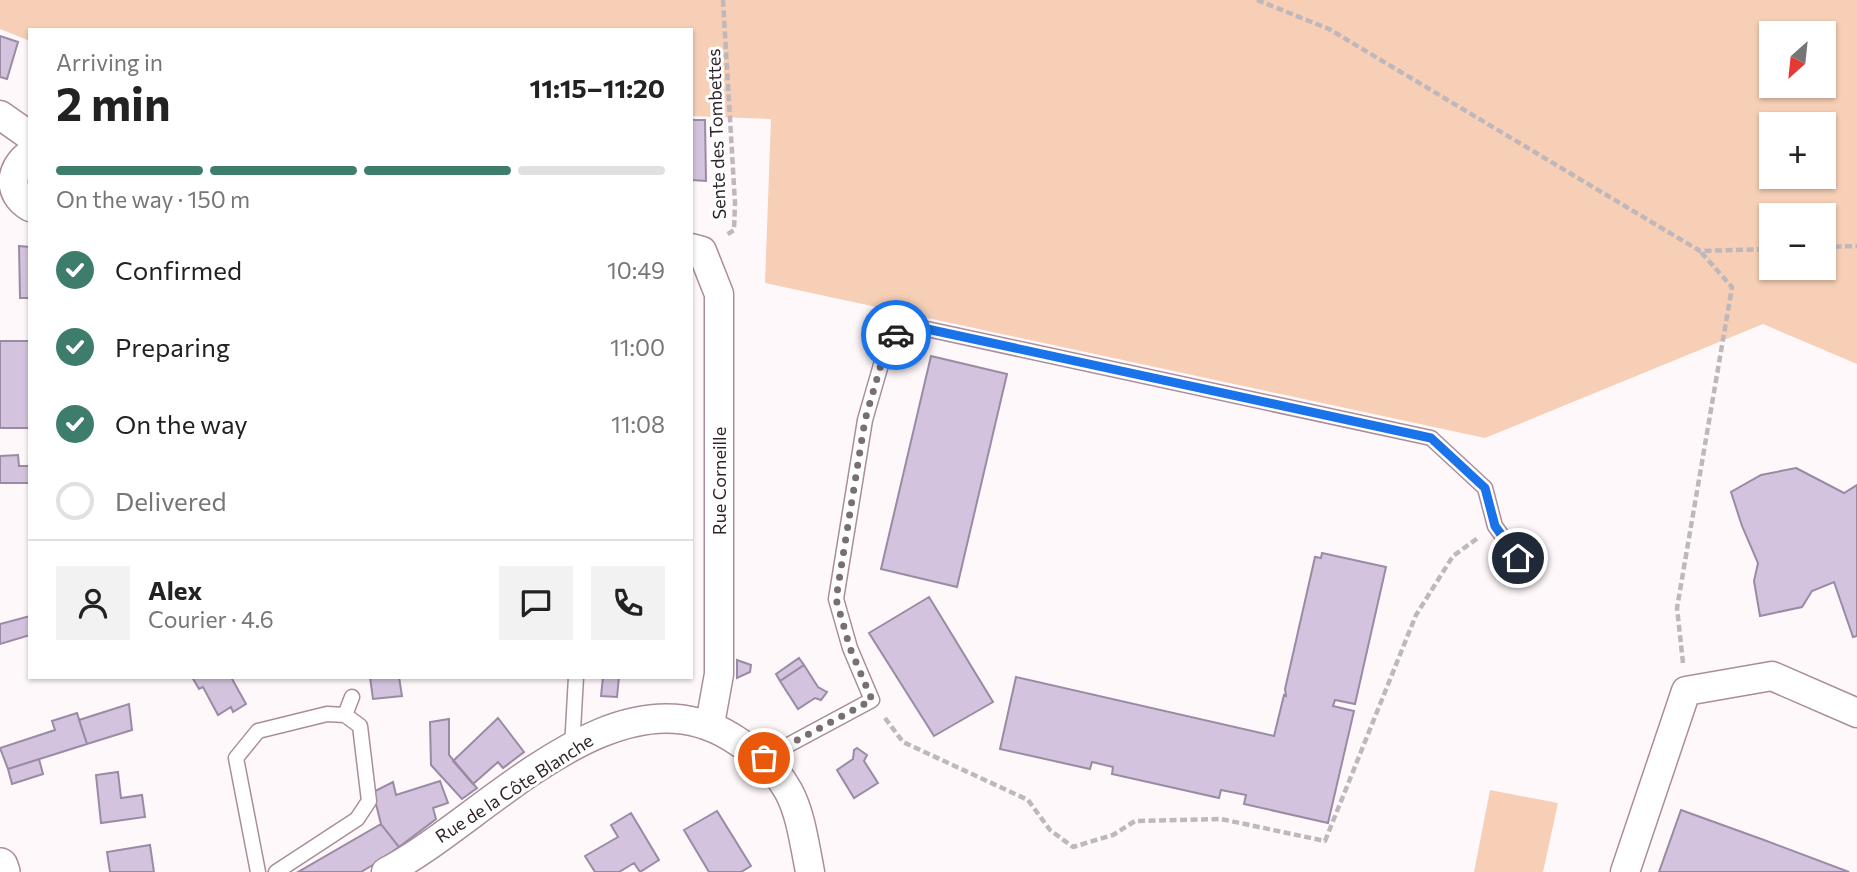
<!DOCTYPE html>
<meta charset="utf-8">
<style>
:root{--surface:#fff;--page:#f2f2f2;--text:#222;--muted:#767676;--line:#e0e0e0;--accent:#3e7d6b}
body{margin:0;font-family:Commissioner,sans-serif;background:var(--page);color:var(--text);height:100vh;display:flex;flex-direction:column;font-size:26px;white-space:nowrap}
*{box-sizing:border-box;margin:0}
p{font-size:23px;color:var(--muted)}
.icon{flex:none;width:38px;height:38px;fill:none;stroke:currentColor;stroke-width:2;stroke-linecap:round;stroke-linejoin:round}
.map{position:relative;flex:1;overflow:hidden}
.panel{position:absolute;left:28px;top:28px;width:665px;height:651px;display:flex;flex-direction:column;background:var(--surface);border-radius:0px;box-shadow:0 2px 5px #0004}
.panel>*{flex:none}
.needle{width:46px;rotate:207deg}
.fabs{position:absolute;left:1759px;top:21px;display:grid;gap:14px}
.fabs a{display:grid;place-items:center;width:77px;height:77px;border-radius:0px;background:var(--surface);box-shadow:0 2px 5px #0004;font-size:35px}
.pin{position:absolute;display:grid;place-items:center;width:60px;height:60px;color:#fff;margin:-30px;border:4px solid #fff;border-radius:50%;box-shadow:0 2px 7px #0007}
.courier{position:absolute;display:grid;place-items:center;width:70px;height:70px;margin:-35px;border:5px solid #1a73e8;border-radius:50%;background:#fff;color:#222;box-shadow:0 2px 9px #0007}
.head em{font-style:normal;font-weight:700}
.head div{display:flex;flex-direction:column-reverse}
.head{display:flex;align-items:center;justify-content:space-between;height:119px;padding:0 28px}
h1{font-size:46px;font-weight:700;line-height:52px}
.bar{display:grid;grid-template-columns:repeat(4,1fr);gap:10px 7px;align-content:center;height:84px;padding:0 28px}
.bar i{height:9px;border-radius:5px;background:var(--line)}
.bar .current{background:var(--accent)}
.bar p{grid-column:span 4}
.line{display:flex;align-items:center;gap:18px;padding:0 28px;border-top:2px solid var(--line)}
.line div{flex:1}
.round{display:grid;place-items:center;flex:none;width:74px;height:74px;border-radius:0px;background:var(--page)}
ol{padding:0 28px;list-style:none}
li{display:flex;align-items:center;gap:21px;height:77px}
li p{margin-inline-start:auto}
li .icon{padding:7px;border-radius:50%;background:var(--accent);color:#fff;stroke-width:4}
li:last-child{color:var(--muted)}
li i{width:38px;height:38px;border:4px solid var(--line);border-radius:50%}
.map>svg:first-child{display:block}
.green{fill:#f6cfb6;fill-rule:evenodd}
.building{fill:#d3c3de;stroke:#9a8ba4;stroke-width:2}
.lines{fill:none;stroke-linecap:round;stroke-linejoin:round}
.service-casing{stroke:#aa8d9b;stroke-width:17}
.minor-casing{stroke:#aa8d9b;stroke-width:31}
.tertiary-casing{stroke:#aa8d9b;stroke-width:38}
.path{stroke:#c0b7bb;stroke-width:4.5;stroke-dasharray:7 3.5;stroke-linecap:butt}
.service{stroke:#fff;stroke-width:14}
.minor{stroke:#fff;stroke-width:28}
.tertiary{stroke:#fff;stroke-width:35}
.done{stroke:#786e73;stroke-width:7;stroke-dasharray:0 12.6}
.route{stroke:#1a73e8;stroke-width:9}
.labels{text-anchor:middle;dominant-baseline:central;stroke-width:6;stroke-linejoin:round;paint-order:stroke}
.street-label{font-size:18px;fill:#30242a;stroke:#fff}
</style>
<div class="map">
<svg width="1857" height="872" viewBox="0 0 1857 872">
<rect width="100%" height="100%" fill="#fff8fb"/>
<path class="green" d="M0,0h1857v364l-94,-40 -278,114 -720,-155 6,-164 -80,-3v-86h-661v11l-30,-12zM1771,33h53v53h-53zM1771,124h53v53h-53zM1771,215h53v53h-53z
M1490,790l68,13 -15,69h-69z"/>
<path class="building" d="M0,36l18,6 -11,37 -7,-2z
M691,120h14l1,61 -14,-1z
M19,246l11,1v51h-10z
M0,341h30v87h-30z
M931,356l76,18 -50,213 -76,-18z
M18,455l1,11h11v17h-30v-27z
M1796,468l48,25 13,-8v151l-4,1 -19,-55 -22,9 -10,16 -42,9 -6,-35 4,-18 -16,-37 -11,-34 30,-17z
M1322,553l64,14 -31,137 -20,-4 -2,6 21,5 -26,112 -84,-19 2,-9 -25,-5 -2,8 -107,-24 1,-7 -21,-5 -2,7 -90,-20 16,-72 258,59 10,-41 2,1 -1,-7 30,-132 6,1z
M929,597l64,105 -59,34 -65,-103z
M30,616v19l-30,9v-20z
M799,658l5,7 -24,16 -4,-7z
M737,660l14,5 -1,7 -13,6z
M804,665l14,22 9,5 -6,8 -6,-2 -17,11 -18,-28z
M192,677h39l15,27 -13,8 -2,-5 -13,8 -15,-28 -4,2z
M370,677h29l3,19 -29,3z
M603,677h16l-2,20 -16,-1z
M129,704l3,26 -45,14 -8,-24z
M77,713l10,31 -79,25 -8,-21 55,-18 -3,-9z
M498,718l26,34 -21,16 -5,-6 -25,22 -20,-23z
M449,719v36l28,33 -15,11 -31,-34 -1,-43z
M857,748l10,7 -3,6 14,22 -24,15 -17,-28 16,-11 1,-9z
M39,759l4,15 -31,10 -4,-15z
M118,772l3,26 21,-3 3,22 -44,6 -5,-48z
M440,781l8,22 -15,5 3,11 -37,28 -18,-23 -8,-32 20,-10 3,13z
M1681,810l83,30 85,32h-190z
M717,811l34,55 -10,6h-32l-25,-42z
M631,813l28,47 -19,12 -6,-9 -15,9h-24l-10,-16 33,-19 -7,-12z
M381,824l18,23 -23,16 -15,9h-63z
M150,845l4,27h-44l-3,-20z"/>
<g class="lines">
<g class="service-casing">
<path id="service" d="M345,715l7,-18
M572,748l4,-71
M764,758l108,-58 -22,-52 -14,-49 29,-179 24,-83 38,-8 504,109 54,50 10,38 23,32
M258,872l-22,-114 22,-27 69,-17 18,1 15,11 9,75 -12,18 -81,53"/>
</g>
<g class="minor-casing">
<path id="minor" d="M0,115l30,21
M30,154c-21,14 -23,40 0,53
M691,248l11,3 17,43v380l-9,50
M386,872c97,-50 228,-207 345,-135 64,40 66,65 79,135
M1625,872l61,-181 86,-15 85,37"/>
</g>
<g class="tertiary-casing">
<path id="tertiary" d="M0,866l2,6"/>
</g>
<path class="path" d="M723,0l12,203 -1,27 -9,6
M1257,0l72,29 371,222 71,-2
M1824,247l33,-1
M1683,663l-6,-55 55,-321 -32,-36
M885,718l18,24 125,58 22,30 23,17 40,-12 22,-14 86,-2 104,22 91,-226 37,-59 25,-18"/>
<use href="#service" class="service"/>
<use href="#minor" class="minor"/>
<use href="#tertiary" class="tertiary"/>
</g>
<g class="lines">
<path class="done" d="M764,758l108,-58 -22,-52 -14,-49 29,-179 24,-83 7,-2"/>
<path class="route" d="M896,335l31,-6 504,109 54,50 10,38 23,32"/>
</g>
<g class="labels">
<g class="street-label">
<text transform="translate(716 134) rotate(-92)">Sente des Tombettes</text>
<text transform="translate(719 481) rotate(-90)">Rue Corneille</text>
<text transform="translate(514 788) rotate(-33)">Rue de la Côte Blanche</text>
</g>
</g>
</svg>
<div class="fabs">
<a><svg class="needle" viewBox="-14 -14 28 28"><path d="M0-13l5 13h-10z" fill="#e53935"/><path d="M0 13l5-13h-10z" fill="#767676"/></svg></a>
<a>+</a>
<a>−</a>
</div>
<div class="pin" style="left:764px;top:758px;background:#ea580c"><svg class="icon" aria-label="bag" viewBox="0 0 24 24"><path d="M5 8h14l-1 12H6zM9 8a3 3 0 0 1 6 0"/></svg></div>
<div class="pin" style="left:1518px;top:558px;background:#1f2937"><svg class="icon" aria-label="home" viewBox="0 0 24 24"><path d="M3 11l9-7 9 7M6 9v11h12V9"/></svg></div>
<div class="courier" style="left:896px;top:335px"><svg class="icon" aria-label="car" viewBox="0 0 24 24"><path d="M5 17H2v-5l4-1 3-4h7l3 4 3 1v5h-3M9 17h6M6 11h13"/><circle cx="7" cy="17" r="2"/><circle cx="17" cy="17" r="2"/></svg></div>
<section class="panel">
<div class="head"><div><h1>2 min</h1><p>Arriving in</p></div><em>11:15–11:20</em></div>
<div class="bar"><i class="current"></i><i class="current"></i><i class="current"></i><i></i><p>On the way · 150 m</p></div>
<ol>
<li><svg class="icon" aria-label="check" viewBox="0 0 24 24"><path d="M5 12l5 5 9-10"/></svg>Confirmed<p>10:49</p></li>
<li><svg class="icon" aria-label="check" viewBox="0 0 24 24"><path d="M5 12l5 5 9-10"/></svg>Preparing<p>11:00</p></li>
<li><svg class="icon" aria-label="check" viewBox="0 0 24 24"><path d="M5 12l5 5 9-10"/></svg>On the way<p>11:08</p></li>
<li><i></i>Delivered</li>
</ol>
<div class="line" style="height:126px"><a class="round"><svg class="icon" aria-label="person" viewBox="0 0 24 24"><circle cx="12" cy="8" r="4"/><path d="M4 21q1-7 8-7t8 7"/></svg></a><div><b>Alex</b><p>Courier · 4.6</p></div><a class="round"><svg class="icon" aria-label="chat" viewBox="0 0 24 24"><path d="M4 5h16v11H9l-5 4z"/></svg></a><a class="round"><svg class="icon" aria-label="phone" viewBox="0 0 24 24"><path d="M5 4h4l2 5-3 2q2 4 5 5l2-3 5 2v4C11 20 4 13 5 4z"/></svg></a></div>
</section>
</div>
